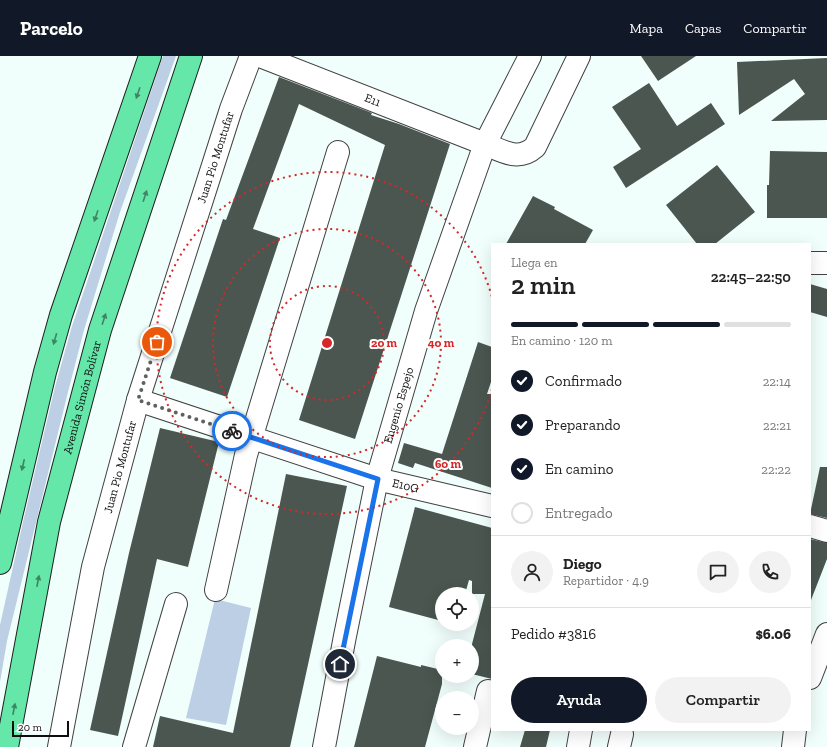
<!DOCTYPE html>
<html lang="es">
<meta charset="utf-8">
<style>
:root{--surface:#fff;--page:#f2f2f2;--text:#222;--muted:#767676;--line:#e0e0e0;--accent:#111827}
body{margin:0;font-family:"Zilla Slab",serif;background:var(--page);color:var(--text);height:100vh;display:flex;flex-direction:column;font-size:15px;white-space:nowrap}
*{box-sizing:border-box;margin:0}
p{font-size:13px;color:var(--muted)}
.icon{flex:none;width:22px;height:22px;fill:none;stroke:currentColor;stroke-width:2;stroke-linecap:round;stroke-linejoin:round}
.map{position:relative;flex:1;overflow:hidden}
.sheet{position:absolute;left:491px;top:187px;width:320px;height:488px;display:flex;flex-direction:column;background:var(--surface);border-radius:0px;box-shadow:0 4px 16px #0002}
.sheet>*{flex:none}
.buttons{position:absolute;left:435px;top:531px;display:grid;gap:8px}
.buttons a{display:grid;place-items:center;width:44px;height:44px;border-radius:50%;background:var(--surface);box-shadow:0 4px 16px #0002;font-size:20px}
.scale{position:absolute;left:12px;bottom:10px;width:57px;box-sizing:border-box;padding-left:4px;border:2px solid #0e0e0e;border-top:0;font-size:11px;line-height:14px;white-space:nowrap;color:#0e0e0e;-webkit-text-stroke:3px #fff;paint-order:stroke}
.pin{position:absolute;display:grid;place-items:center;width:34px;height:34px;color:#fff;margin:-17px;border:2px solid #fff;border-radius:50%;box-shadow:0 1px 4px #0007}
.courier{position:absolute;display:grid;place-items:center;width:40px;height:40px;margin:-20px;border:3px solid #1a73e8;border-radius:50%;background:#fff;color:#222;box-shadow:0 1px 5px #0007}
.head em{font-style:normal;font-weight:600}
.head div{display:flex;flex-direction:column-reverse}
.head{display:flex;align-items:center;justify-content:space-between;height:68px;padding:0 20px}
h1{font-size:26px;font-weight:600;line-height:30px}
.bar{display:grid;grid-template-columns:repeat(4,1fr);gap:6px 4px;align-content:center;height:48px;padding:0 20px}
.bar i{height:5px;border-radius:3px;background:var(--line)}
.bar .current{background:var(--accent)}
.bar p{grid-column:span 4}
.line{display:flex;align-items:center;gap:10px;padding:0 20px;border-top:1px solid var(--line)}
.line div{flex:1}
.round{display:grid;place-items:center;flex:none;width:42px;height:42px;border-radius:21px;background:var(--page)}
ol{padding:0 20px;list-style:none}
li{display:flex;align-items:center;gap:12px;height:44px}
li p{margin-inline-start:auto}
li .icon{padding:4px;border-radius:50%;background:var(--accent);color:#fff;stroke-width:4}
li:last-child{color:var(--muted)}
li i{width:22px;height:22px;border:2px solid var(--line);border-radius:50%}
.action{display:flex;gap:8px;margin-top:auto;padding:8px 20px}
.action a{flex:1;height:46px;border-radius:24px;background:var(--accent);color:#fff;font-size:16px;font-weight:600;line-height:46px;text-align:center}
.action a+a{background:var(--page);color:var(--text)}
header{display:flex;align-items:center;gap:24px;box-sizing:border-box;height:56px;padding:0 20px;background:var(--accent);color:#fff}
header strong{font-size:19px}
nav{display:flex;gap:22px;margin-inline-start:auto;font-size:14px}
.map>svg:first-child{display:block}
.green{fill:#bccfe5}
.building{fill:#4b5650}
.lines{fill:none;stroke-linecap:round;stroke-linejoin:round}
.minor-casing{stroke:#414141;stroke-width:24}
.highway-casing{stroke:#1f1f1f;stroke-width:24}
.minor{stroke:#fff;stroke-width:22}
.highway{stroke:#65e7aa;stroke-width:22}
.oneway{fill:#3e8564}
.done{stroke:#5d6261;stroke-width:4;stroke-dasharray:0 7.2}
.route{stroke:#1a73e8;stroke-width:5}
.ring{fill:none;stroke:#d62828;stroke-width:2;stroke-dasharray:2 4}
.labels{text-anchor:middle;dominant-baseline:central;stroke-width:4;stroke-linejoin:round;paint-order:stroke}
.street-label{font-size:12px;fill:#0e0e0e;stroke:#fff}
.centre{fill:#d62828;stroke:#fff;stroke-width:2}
.ring-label{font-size:12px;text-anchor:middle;font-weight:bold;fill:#d62828;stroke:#fff;stroke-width:4;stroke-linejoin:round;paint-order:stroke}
</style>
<header>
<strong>Parcelo</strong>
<nav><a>Mapa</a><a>Capas</a><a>Compartir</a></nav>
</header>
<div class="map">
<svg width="827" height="691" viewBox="0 0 827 691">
<rect width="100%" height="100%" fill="#f0fefc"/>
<path class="green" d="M163,0h13l-56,156 -36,118 -16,62 -61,249 -7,41v-57l23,-103 32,-135 17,-61 15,-44z
M215,543l36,9 -25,117 -40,-7z"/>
<path class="building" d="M641,0h55l-38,25z
M827,2v62l-56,1 34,-27 -11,-15 -55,36 -2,-53z
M279,21l93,36 -1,2 28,9 51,20 -95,295 -56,-19 86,-275 -86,-41 -46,125 27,9 -53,159 -57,-19 53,-159 3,1z
M649,27l28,43 34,-23 14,21 -99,64 -13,-21 28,-18 -29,-42z
M770,95l57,1v66h-60v-33h2z
M717,109l38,47 -40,32h-18l-31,-39z
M533,140l22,11 -1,2 39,21 -8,14h-79z
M810,228l17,5v28l-17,-5z
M478,286l14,5v32l-5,15h5v94l-77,-25 -2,5 -15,-5 6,-20 38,11z
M160,372l59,14 -31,125 -31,-8 -39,177 -28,-6 39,-177z
M820,411h7v51l-17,-4z
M286,418l61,12 -57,261h-137l7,-31 73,17z
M415,451l77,21v151l-20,-5v-30l13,-50h-13v-13l-3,-1 -4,14h-23v27l-53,-14z
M810,483l17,4v16l-16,41h-1z
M377,600l44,11v-2l21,5v14l-17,63h-71z
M525,674h25l-4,17h-26z"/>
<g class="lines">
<g class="minor-casing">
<g id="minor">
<path id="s1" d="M260,0l225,88c18,7 33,18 50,3l44,-91"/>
<path d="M810,207h17"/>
<path id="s2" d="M138,344l239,79 115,27"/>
<path d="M810,470l17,5"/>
<path d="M216,534l30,-135 92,-303"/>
<path d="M810,622l17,-44"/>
<path id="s3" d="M59,691l34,-180 45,-167 93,-291 20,-53"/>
<path d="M134,691l42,-143"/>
<path id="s4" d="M324,691l21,-111 32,-157 49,-168 59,-167 45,-88"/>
<path d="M475,691l13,-56"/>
<path d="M578,691l3,-17"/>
<path d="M619,691l3,-13"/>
<path d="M793,691l2,-17"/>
</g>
</g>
<g class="highway-casing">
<g id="highway">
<path d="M0,507l45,-191 16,-57 89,-259"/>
<path id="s5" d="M7,691l42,-225 51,-192 91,-274"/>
</g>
</g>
<use href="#minor" class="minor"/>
<use href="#highway" class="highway"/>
</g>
<defs><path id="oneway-solid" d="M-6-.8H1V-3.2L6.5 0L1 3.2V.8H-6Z"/></defs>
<g class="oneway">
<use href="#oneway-solid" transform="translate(138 37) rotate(109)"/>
<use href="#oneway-solid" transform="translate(145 140) rotate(-72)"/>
<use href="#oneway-solid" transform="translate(96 160) rotate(109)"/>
<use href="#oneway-solid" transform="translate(104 263) rotate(-72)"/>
<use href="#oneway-solid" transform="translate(55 283) rotate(106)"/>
<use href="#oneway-solid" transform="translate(23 409) rotate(103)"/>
<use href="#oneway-solid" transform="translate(38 525) rotate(-79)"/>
<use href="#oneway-solid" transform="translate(14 653) rotate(-79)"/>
</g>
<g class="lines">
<path class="done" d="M157,286l-19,58 94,31"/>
<path class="route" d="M232,375l146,48 -38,185"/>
</g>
<g class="ring">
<circle cx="327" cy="287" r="57"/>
<circle cx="327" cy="287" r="114"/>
<path d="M492 333A171 171 0 1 1 492 241"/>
</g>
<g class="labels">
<g class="street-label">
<text stroke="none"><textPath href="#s1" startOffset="121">E11</textPath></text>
<text stroke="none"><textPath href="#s3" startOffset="611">Juan Pio Montufar</textPath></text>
<text stroke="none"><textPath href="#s5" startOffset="358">Avenida Simón Bolívar</textPath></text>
<text stroke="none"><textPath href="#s4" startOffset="350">Eugenio Espejo</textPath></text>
<text stroke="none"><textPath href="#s3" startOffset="287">Juan Pio Montufar</textPath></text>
<text stroke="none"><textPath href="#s2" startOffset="281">E10G</textPath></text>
</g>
</g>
<circle cx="327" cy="287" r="6" class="centre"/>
<g class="ring-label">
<text x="384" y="291">20 m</text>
<text x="441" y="291">40 m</text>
<text x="448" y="412">60 m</text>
</g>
</svg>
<div class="buttons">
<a><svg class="icon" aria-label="locate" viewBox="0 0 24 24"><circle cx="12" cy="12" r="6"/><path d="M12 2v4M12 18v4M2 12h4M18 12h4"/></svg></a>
<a>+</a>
<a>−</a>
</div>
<div class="scale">20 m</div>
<div class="pin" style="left:157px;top:286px;background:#ea580c"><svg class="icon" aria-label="bag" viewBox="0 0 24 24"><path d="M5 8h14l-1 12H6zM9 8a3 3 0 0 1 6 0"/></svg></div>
<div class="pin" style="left:340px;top:608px;background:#1f2937"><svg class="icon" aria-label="home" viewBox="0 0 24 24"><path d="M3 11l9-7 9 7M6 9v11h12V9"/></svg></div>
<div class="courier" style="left:232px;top:375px"><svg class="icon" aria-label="bike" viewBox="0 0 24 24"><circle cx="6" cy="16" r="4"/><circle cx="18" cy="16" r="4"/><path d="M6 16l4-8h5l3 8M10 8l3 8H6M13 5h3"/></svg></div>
<section class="sheet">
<div class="head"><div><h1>2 min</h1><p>Llega en</p></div><em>22:45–22:50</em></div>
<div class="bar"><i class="current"></i><i class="current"></i><i class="current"></i><i></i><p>En camino · 120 m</p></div>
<ol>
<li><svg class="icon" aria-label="check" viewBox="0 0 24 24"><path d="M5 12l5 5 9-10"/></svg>Confirmado<p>22:14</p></li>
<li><svg class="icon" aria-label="check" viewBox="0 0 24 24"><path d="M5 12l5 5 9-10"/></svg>Preparando<p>22:21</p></li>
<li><svg class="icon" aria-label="check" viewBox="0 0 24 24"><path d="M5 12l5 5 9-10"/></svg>En camino<p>22:22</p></li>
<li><i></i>Entregado</li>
</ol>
<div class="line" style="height:72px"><a class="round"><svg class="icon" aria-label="person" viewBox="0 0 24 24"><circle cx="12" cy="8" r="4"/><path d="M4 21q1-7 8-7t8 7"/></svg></a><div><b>Diego</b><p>Repartidor · 4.9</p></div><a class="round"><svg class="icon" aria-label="chat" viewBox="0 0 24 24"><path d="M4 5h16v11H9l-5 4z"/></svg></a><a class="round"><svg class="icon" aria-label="phone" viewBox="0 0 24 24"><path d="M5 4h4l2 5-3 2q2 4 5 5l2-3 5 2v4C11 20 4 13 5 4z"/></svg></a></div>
<div class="line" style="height:52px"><div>Pedido #3816</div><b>$6.06</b></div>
<div class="action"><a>Ayuda</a><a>Compartir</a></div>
</section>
</div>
